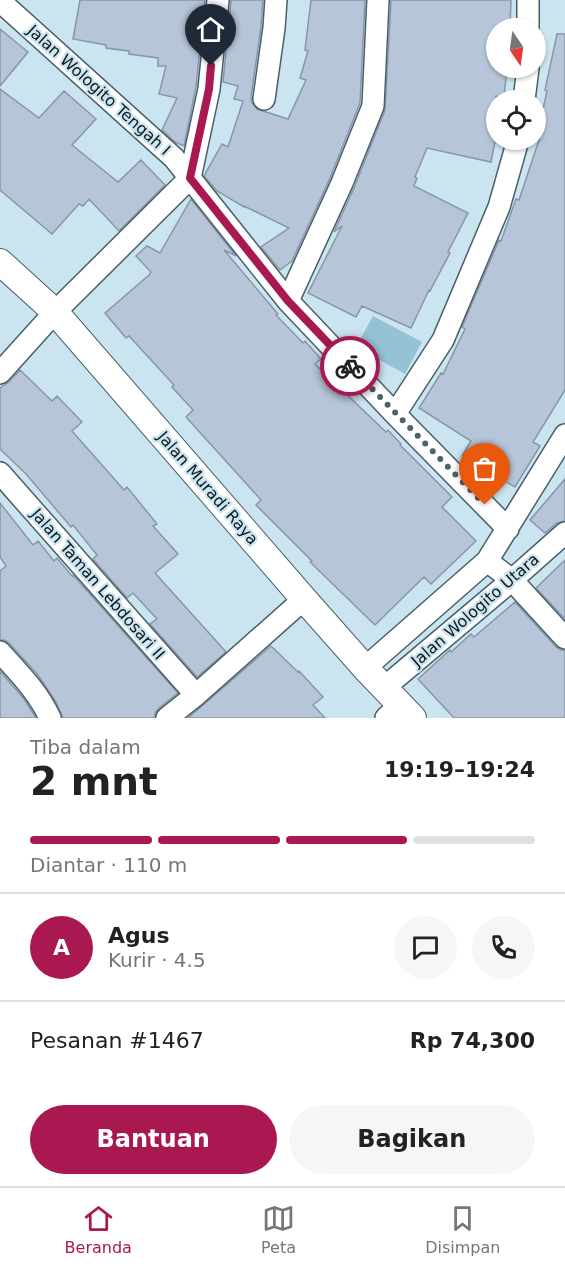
<!DOCTYPE html>
<html lang="id">
<meta charset="utf-8">
<style>
:root{--surface:#fff;--page:#f6f6f6;--text:#222;--muted:#767676;--line:#e0e0e0;--accent:#a91851}
body{margin:0;font-family:"DejaVu Sans",sans-serif;background:var(--page);color:var(--text);height:100vh;display:flex;flex-direction:column;font-size:22px;white-space:nowrap}
*{box-sizing:border-box;margin:0}
p{font-size:20px;color:var(--muted)}
.icon{flex:none;width:33px;height:33px;fill:none;stroke:currentColor;stroke-width:2;stroke-linecap:round;stroke-linejoin:round}
.map{position:relative;height:718px;overflow:hidden}
.side{display:flex;flex-direction:column;background:var(--surface);flex:1}
.side>*{flex:none}
.needle{width:39px;rotate:167deg}
.tools{position:absolute;left:486px;top:18px;display:grid;gap:12px}
.tools a{display:grid;place-items:center;width:60px;height:60px;border-radius:50%;background:var(--surface);box-shadow:0 2px 4px #0004;font-size:30px}
.pin{position:absolute;display:grid;place-items:center;width:51px;height:51px;color:#fff;margin:-62px -26px;border-radius:50% 50% 50% 0;rotate:-45deg;box-shadow:0 0 6px #0007}
.pin .icon{rotate:45deg}
.courier{position:absolute;display:grid;place-items:center;width:60px;height:60px;margin:-30px;border:4px solid #a91851;border-radius:50%;background:#fff;color:#222;box-shadow:0 2px 8px #0007}
.overview em{font-style:normal;font-weight:700}
.overview div{display:flex;flex-direction:column-reverse}
.overview{display:flex;align-items:center;justify-content:space-between;height:102px;padding:0 30px}
h1{font-size:39px;font-weight:700;line-height:45px}
.bar{display:grid;grid-template-columns:repeat(4,1fr);gap:9px 6px;align-content:center;height:72px;padding:0 30px}
.bar i{height:8px;border-radius:4px;background:var(--line)}
.bar .selected{background:var(--accent)}
.bar p{grid-column:span 4}
.line{display:flex;align-items:center;gap:15px;padding:0 30px;border-top:2px solid var(--line)}
.line div{flex:1}
.round{display:grid;place-items:center;flex:none;width:63px;height:63px;border-radius:32px;background:var(--page)}
.button{display:flex;gap:12px;margin-top:auto;padding:12px 30px}
.button a{flex:1;height:69px;border-radius:36px;background:var(--accent);color:#fff;font-size:24px;font-weight:700;line-height:69px;text-align:center}
.button a+a{background:var(--page);color:var(--text)}
.dock{display:flex;justify-content:space-around;align-items:center;height:84px;border-top:2px solid var(--line);background:var(--surface);font-size:16px;color:var(--muted)}
.dock a{display:grid;justify-items:center;gap:3px}
.dock .selected{color:var(--accent)}
.map>svg:first-child{display:block}
.garden{fill:#95c2d5}
.building{fill:#b6c5d8;stroke:#8896a8;stroke-width:1.5}
.lines{fill:none;stroke-linecap:round;stroke-linejoin:round}
.minor-casing{stroke:#496069;stroke-width:24}
.tertiary-casing{stroke:#496069;stroke-width:28}
.minor{stroke:#fff;stroke-width:21}
.tertiary{stroke:#fff;stroke-width:26}
.done{stroke:#516168;stroke-width:6;stroke-dasharray:0 10.8}
.route{stroke:#a91851;stroke-width:8}
.labels{text-anchor:middle;dominant-baseline:central;stroke-width:4.5;stroke-linejoin:round;paint-order:stroke}
.street-label{font-size:16px;fill:#101a1e;stroke:#cbe5f0}
</style>
<div class="map">
<svg width="565" height="718" viewBox="0 0 565 718">
<rect width="100%" height="100%" fill="#cbe5f0"/>
<path class="garden" d="M373,316l49,26 -17,32 -49,-27z"/>
<path class="building" d="M80,0h125l-9,87 -12,59 -9,-4 -13,-12 15,-32 -18,-4 7,-28h-8v-8l-29,-4v-3l-23,-3v-3l-33,-6z
M231,0h32l-2,27 -10,70 1,6 5,6 31,10 18,-39 -6,-2 8,-27 -3,-1 6,-50h54l-5,103 -30,75 -38,83 -12,9 -19,-23 28,-19 -45,-22v1l-27,-16 -13,-15 18,-32 6,3 15,-46 -9,-2 4,-13 -15,-4z
M391,0h120l-1,28h-14v40h10v10l-2,19 -8,-1v41l-5,25 -64,-14 -12,29 2,1 -3,8 54,27 -20,39 2,1 -20,38 -1,-1 -18,38 -49,-22 -6,11 -48,-24 34,-67 -8,6 20,-44 31,-78z
M0,29l28,23 -28,34z
M557,34h8v356l-32,52 7,4 -25,41 -53,-31 9,-15 -52,-33 22,-35 2,1 22,-45 -3,-2 37,-87 2,1 15,-42 3,1 22,-66h-2l5,-20h-2l5,-23 -2,-1z
M0,89l39,29 25,-27 32,28 -24,26 46,37 23,-22 24,25 -46,46 -30,-32 -6,7 -4,-2 -27,30 -52,-44z
M191,199l45,57 -12,-6 54,64 -2,1 27,28 2,-2 16,18 -6,5 71,68 2,-2 13,14 -1,1 52,52 -10,10 34,34 -45,43 -7,-7 -49,48 -65,-63 2,-1 -56,-56 5,-5 -75,-83 7,-7 -21,-23 2,-2 -45,-49 -3,2 -21,-25 44,-38 2,-3 -15,-16 11,-10 13,7z
M20,370l32,31 5,-5 25,26 -10,9 52,59 3,-3 30,37 -4,2 25,28 -23,19 71,79 -29,25 -47,-53 7,-5 -24,-26 -6,5 -34,-39 4,-4 -24,-30 -2,2 -45,-53 -26,-25v-61l9,-6z
M565,479v42l-8,2 -12,10 -15,-13z
M0,503l33,42 5,-4 16,20 3,-3 15,18 1,-1 105,118 -19,15 -4,5v5h-92l-7,-16 -18,-27 -29,-32 -5,-3h-4v-69l6,-5 -6,-9z
M565,560v59l-29,-31z
M515,602l41,45 5,3h4v68h-111l-36,-39 32,-29 1,2 20,-18 3,3z
M271,646l27,26 1,-1 24,26 -10,8 12,13h-137z
M0,671l24,28 12,19h-36z"/>
<g class="lines">
<g class="minor-casing">
<path id="minor" d="M528,0v28
M0,1l174,157 114,143 107,113 113,115
M264,99l10,-71 2,-28
M524,100l4,-32
M288,301l54,-118 31,-77 5,-106
M0,373l55,-61 135,-134 19,-89 9,-89
M395,414l48,-74 56,-133 19,-67
M0,473l196,222
M487,561l25,19 53,58
M0,652c19,21 38,40 50,66
M365,668l122,-107 78,-126
M385,687l127,-107 53,-47
M167,718l29,-23 108,-96
M386,718l15,-14"/>
</g>
<g class="tertiary-casing">
<path id="tertiary" d="M0,262l55,50 249,287 61,69 48,50"/>
</g>
<use href="#minor" class="minor"/>
<use href="#tertiary" class="tertiary"/>
</g>
<g class="lines">
<path class="done" d="M350,366l135,139"/>
<path class="route" d="M211,66l-2,23 -19,89 98,123 62,65"/>
</g>
<g class="labels">
<g class="street-label">
<text transform="translate(99 90) rotate(42)">Jalan Wologito Tengah I</text>
<text transform="translate(208 488) rotate(49)">Jalan Muradi Raya</text>
<text transform="translate(98 584) rotate(49)">Jalan Taman Lebdosari II</text>
<text transform="translate(475 610) rotate(-41)">Jalan Wologito Utara</text>
</g>
</g>
</svg>
<div class="tools">
<a><svg class="needle" viewBox="-14 -14 28 28"><path d="M0-13l5 13h-10z" fill="#e53935"/><path d="M0 13l5-13h-10z" fill="#767676"/></svg></a>
<a><svg class="icon" aria-label="locate" viewBox="0 0 24 24"><circle cx="12" cy="12" r="6"/><path d="M12 2v4M12 18v4M2 12h4M18 12h4"/></svg></a>
</div>
<div class="pin" style="left:485px;top:505px;background:#ea580c"><svg class="icon" aria-label="bag" viewBox="0 0 24 24"><path d="M5 8h14l-1 12H6zM9 8a3 3 0 0 1 6 0"/></svg></div>
<div class="pin" style="left:211px;top:66px;background:#1f2937"><svg class="icon" aria-label="home" viewBox="0 0 24 24"><path d="M3 11l9-7 9 7M6 9v11h12V9"/></svg></div>
<div class="courier" style="left:350px;top:366px"><svg class="icon" aria-label="bike" viewBox="0 0 24 24"><circle cx="6" cy="16" r="4"/><circle cx="18" cy="16" r="4"/><path d="M6 16l4-8h5l3 8M10 8l3 8H6M13 5h3"/></svg></div>
</div>
<section class="side">
<div class="overview"><div><h1>2 mnt</h1><p>Tiba dalam</p></div><em>19:19–19:24</em></div>
<div class="bar"><i class="selected"></i><i class="selected"></i><i class="selected"></i><i></i><p>Diantar · 110 m</p></div>
<div class="line" style="height:108px"><b class="round" style="background:var(--accent);color:#fff">A</b><div><b>Agus</b><p>Kurir · 4.5</p></div><a class="round"><svg class="icon" aria-label="chat" viewBox="0 0 24 24"><path d="M4 5h16v11H9l-5 4z"/></svg></a><a class="round"><svg class="icon" aria-label="phone" viewBox="0 0 24 24"><path d="M5 4h4l2 5-3 2q2 4 5 5l2-3 5 2v4C11 20 4 13 5 4z"/></svg></a></div>
<div class="line" style="height:78px"><div>Pesanan #1467</div><b>Rp 74,300</b></div>
<div class="button"><a>Bantuan</a><a>Bagikan</a></div>
</section>
<nav class="dock">
<a class="selected"><svg class="icon" aria-label="home" viewBox="0 0 24 24"><path d="M3 11l9-7 9 7M6 9v11h12V9"/></svg>Beranda</a>
<a><svg class="icon" aria-label="map" viewBox="0 0 24 24"><path d="M3 6l6-2 6 2 6-2v14l-6 2-6-2-6 2zM9 4v14M15 6v14"/></svg>Peta</a>
<a><svg class="icon" aria-label="saved" viewBox="0 0 24 24"><path d="M7 4h10v16l-5-4-5 4z"/></svg>Disimpan</a>
</nav>
